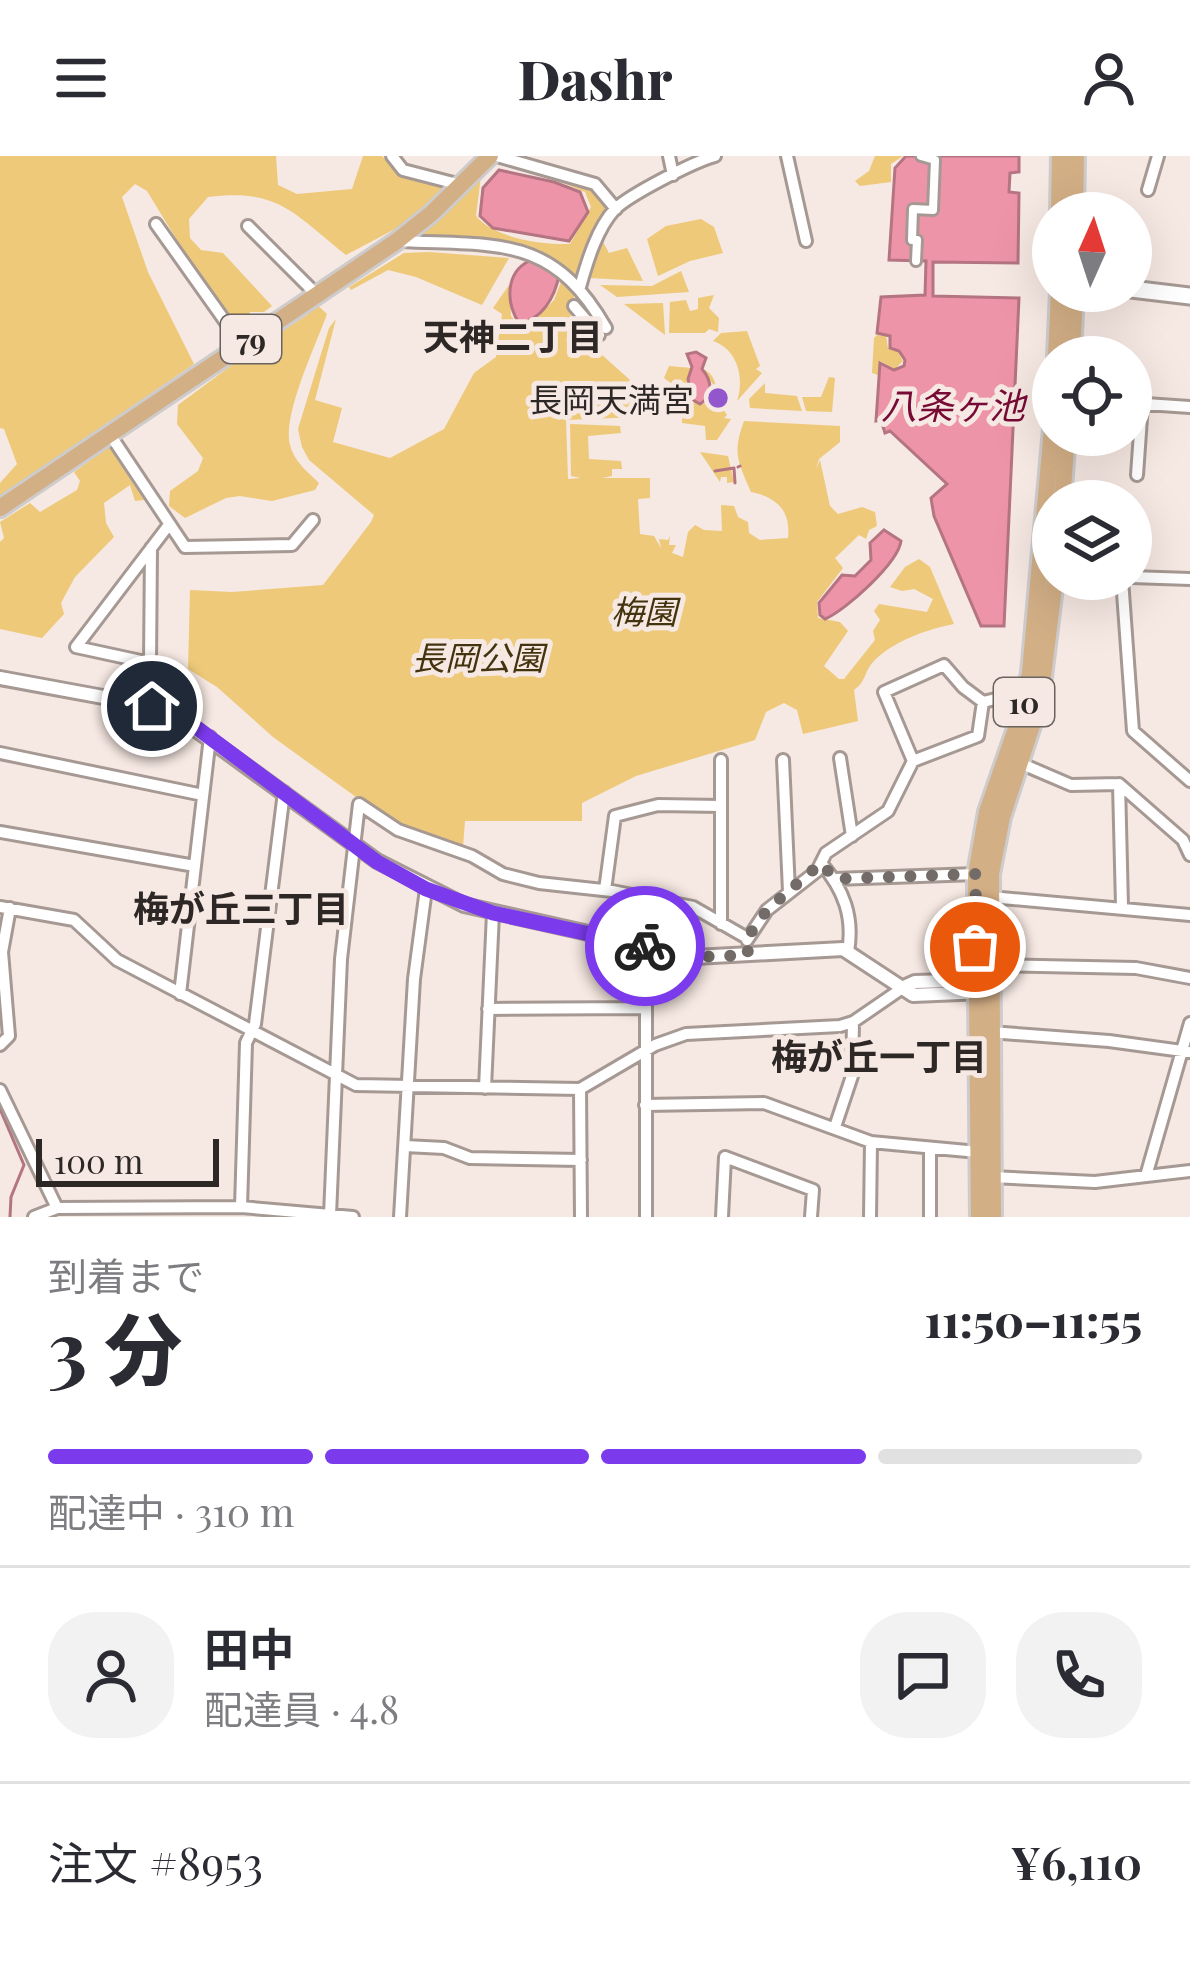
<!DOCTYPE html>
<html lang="ja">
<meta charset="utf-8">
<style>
:root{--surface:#fff;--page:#f2f2f3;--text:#2b2b33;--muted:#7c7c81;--line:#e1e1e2;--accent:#7c3aed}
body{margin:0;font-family:"Playfair Display","Noto Sans JP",serif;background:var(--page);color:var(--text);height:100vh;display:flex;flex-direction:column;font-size:45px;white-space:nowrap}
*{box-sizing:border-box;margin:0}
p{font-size:39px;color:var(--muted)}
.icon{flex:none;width:66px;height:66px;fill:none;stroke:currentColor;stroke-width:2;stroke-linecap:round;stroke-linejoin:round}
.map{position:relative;height:1061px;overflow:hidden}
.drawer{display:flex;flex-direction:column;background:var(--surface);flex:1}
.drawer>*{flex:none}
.needle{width:78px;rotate:3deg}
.buttons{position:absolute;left:1032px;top:36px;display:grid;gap:24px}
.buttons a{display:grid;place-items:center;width:120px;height:120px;border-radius:50%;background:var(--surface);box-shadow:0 12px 48px #0002;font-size:60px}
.scale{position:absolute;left:36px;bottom:30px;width:183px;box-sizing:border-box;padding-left:12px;border:6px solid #2d2826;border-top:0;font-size:33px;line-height:42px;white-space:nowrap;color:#2d2826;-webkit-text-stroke:9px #f6e8e2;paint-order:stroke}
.pin{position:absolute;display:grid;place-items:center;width:102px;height:102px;color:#fff;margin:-51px;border:6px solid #fff;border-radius:50%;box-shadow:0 3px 12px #0007}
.courier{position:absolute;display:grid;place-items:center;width:120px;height:120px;margin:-60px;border:9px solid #7c3aed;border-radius:50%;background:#fff;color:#222;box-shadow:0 3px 15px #0007}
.head em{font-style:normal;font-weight:800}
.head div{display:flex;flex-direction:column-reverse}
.head{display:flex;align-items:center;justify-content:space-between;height:204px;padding:0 48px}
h1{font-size:78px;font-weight:800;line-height:90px}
.bar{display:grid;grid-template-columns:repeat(4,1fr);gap:18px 12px;align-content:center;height:144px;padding:0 48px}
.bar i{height:15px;border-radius:9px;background:var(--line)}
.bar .on{background:var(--accent)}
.bar p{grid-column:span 4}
.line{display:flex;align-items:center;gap:30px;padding:0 48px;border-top:3px solid var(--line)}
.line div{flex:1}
.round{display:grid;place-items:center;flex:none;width:126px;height:126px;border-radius:48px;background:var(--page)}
header{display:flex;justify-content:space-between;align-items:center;height:156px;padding:0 48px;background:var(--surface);font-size:54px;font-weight:800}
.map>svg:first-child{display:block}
.green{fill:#edc979}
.water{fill:#ee94a8;stroke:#b47481;stroke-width:3}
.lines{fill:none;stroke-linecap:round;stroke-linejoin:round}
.stream{stroke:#b47481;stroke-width:3}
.pedestrian-casing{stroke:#a69994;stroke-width:14}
.minor-casing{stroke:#a69994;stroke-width:16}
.tertiary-casing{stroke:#a69994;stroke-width:18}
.secondary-casing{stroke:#a69994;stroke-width:21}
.primary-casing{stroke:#cdcbcb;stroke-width:22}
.pedestrian{stroke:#fff;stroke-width:8}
.minor{stroke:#fff;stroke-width:10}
.tertiary{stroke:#fff;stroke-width:12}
.secondary{stroke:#fff;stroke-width:15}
.primary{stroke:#d3af86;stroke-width:16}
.done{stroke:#736b68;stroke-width:12;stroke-dasharray:0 21.6}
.route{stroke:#7c3aed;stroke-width:15}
.poi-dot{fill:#9256cd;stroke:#f6e8e2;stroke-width:4.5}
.labels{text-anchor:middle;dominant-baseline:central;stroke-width:10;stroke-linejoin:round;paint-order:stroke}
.shield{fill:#f6e8e2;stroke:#69625e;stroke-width:3}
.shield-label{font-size:30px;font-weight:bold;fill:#2d2826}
.poi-label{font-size:33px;fill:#2d2826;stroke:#f6e8e2;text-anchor:end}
.park-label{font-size:33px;font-style:italic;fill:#43330e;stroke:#f6e8e2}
.neighbourhood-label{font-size:36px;font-weight:bold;fill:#2d2826;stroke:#f6e8e2}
.water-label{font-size:36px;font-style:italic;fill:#770b36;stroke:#f6e8e2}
</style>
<header><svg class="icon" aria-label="menu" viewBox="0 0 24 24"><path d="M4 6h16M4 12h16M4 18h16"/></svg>Dashr<svg class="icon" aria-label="person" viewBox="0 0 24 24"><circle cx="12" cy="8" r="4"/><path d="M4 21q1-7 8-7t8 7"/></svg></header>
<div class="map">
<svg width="1190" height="1061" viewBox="0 0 1190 1061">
<rect width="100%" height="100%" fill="#f6e8e2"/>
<path class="green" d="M0,0h276l2,29 19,9 55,-5 11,-33h19c20,21 37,28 66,32l-51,40 -51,27c-52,-41 -67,-67 -138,-58l-19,22 1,19 11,12 22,3 49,53 -8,6h-14l-7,17 -8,-3 -41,-58 -47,-77 -12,-7 -13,13 26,75 46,92 -194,133v-14l17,-19 -13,-35 -4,-1z
M875,0h28l-12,8v18l-31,4 -5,-5 14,-10z
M481,20l-5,40c18,22 66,29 94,28l21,-37 -6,-15 -27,-11c21,-2 41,9 48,30l-27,66c-45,-37 -100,-34 -156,-39l-4,-4z
M701,63l13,8 9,26 -33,8 -32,15 -11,-37 19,-13z
M602,84l7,13 18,-5 16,33 -53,-3z
M429,96l80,6 -27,47 -66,-28 -28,-7 -37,20 -2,-3 55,-34z
M681,115l8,21 -72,5 -17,-12 52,1z
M563,121l12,15 -9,50 10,-27 16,22 -1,8 49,44 -3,28 -71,3 2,59 13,-1 -10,-2 -1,-52 50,2 1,7 -33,3 1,23 32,2 1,8h-10v7l-10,2h48v20l-12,1 2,35 14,2 7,12 -2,-9 9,1 2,-4 -1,9h7l-4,8 11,4 5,-25 7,-7 9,5 18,1 -1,-26 13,1 4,11 10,5 1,11 11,7 28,-2c3,-27 -11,-41 -37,-46 -13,-31 -19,-38 -7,-71l96,5v16l-21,17 -3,10 4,-9 10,46 8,8 24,-7 13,5 2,14 -8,4 -3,9 -7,-4 -24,23 8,10 -26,34 1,16 22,4 8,9 -24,35 15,13h5l31,-39 -2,-9 7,-11 -6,-9 5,-7 48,8 6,-13 -19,-10 -12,2 -12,-4 15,-20 14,-8 11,8 24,57c-26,5 -60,17 -79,36 -11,10 -8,21 -21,30l4,31 -55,13 -6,-24 -13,-7 -18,9 -11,28 -119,36 -54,27v18h-117l-2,26 -61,-20 -28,-17 -101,-73 -56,-50 -29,-18 2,-79 42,2 91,-7 48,-63 3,-7 -65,-55 -7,-13 -4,-18 31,-101 7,-9 -21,81 27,8 -9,34 57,16 54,-29 30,-56 22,-16 6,-43 -9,-6 16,-23 2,31 8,10h10l25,-26z
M714,139l-5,13 10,10 -1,14 -9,-3 -4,4h-36l1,-31 16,-2 4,11 8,-2v-11z
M315,147l12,11c-11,31 -45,101 -37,131 4,17 18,27 29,38l-4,7 -43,11 -32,-5 -14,2 -41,20 -16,-12 1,-15 28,-20 5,-13 -26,-34 1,-19 66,-49 63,-41z
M663,147l2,32 -41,-31z
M747,175l13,35 -4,3 6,4 -25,28c8,-24 0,-52 -24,-60l8,-8z
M877,179l9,1 2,12 10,4 5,9 -8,8 -15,-8 -2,14 -6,-2 2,-35z
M669,210l23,2c-5,14 -7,29 8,37l9,-3 6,-15 -13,-18c12,3 17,18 11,28l11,3 -1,9 4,6 -3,3 7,1 -14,21h-11l-1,-14 -23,-3v-6l11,-5 -6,-17 -23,-17z
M829,221l6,1 -3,34 -26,-1 -4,-14h19z
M765,227v10l32,3 5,15 -52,-3 -1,-9z
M109,291l35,53 -9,1 -5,-16 -26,18 2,20 8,14 -39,40 -14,26 3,11 -22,24 -42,-9v-87l4,-4 -4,-16 30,-19 10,9 37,-22 3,-9 -6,-9z
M700,296l28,4 6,26 -7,1v-6h-6l-1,5z"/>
<path class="water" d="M906,0h113v16l-9,1 -1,19 10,1 -1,70 -85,-1v34l86,2 -15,328h-23l-47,-110 -3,-18 16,-14 -57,-53 -5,2 -4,-13 -5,1 4,-58 14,7 10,-4 1,-6 -6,-9 -9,-3v-12l-13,-3 4,-36 44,-2 1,-34 -37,-1 6,-92z
M499,14l55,12 26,10 8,20 -19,29 -76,-13 -13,-12 3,-28z
M529,105l12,1 18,13c-4,22 -17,45 -40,48 -13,-20 -14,-50 10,-62z
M696,196l10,6 -4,11c10,12 12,26 -2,35l-7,-4 -5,-21 4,-12 -5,-13z
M884,374l17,11c-3,22 -55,69 -76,78l-5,-4 -1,-12 23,-28 13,1 16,-16 -1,-17z"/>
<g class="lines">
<path class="stream" d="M738,311l2,-1
M715,315l19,-3 1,15
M0,953l24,56 -13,32 -1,20"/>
<g class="pedestrian-casing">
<path id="pedestrian" d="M916,105l1,-21h-5l1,-31 20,1 2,-50 -14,-4"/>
</g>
<g class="minor-casing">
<path id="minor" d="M392,0l11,14 58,15
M497,0l98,28 21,25
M669,0l4,19
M787,0l19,85
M1148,34l10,-34
M156,68l86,121
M248,70l69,69
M401,85c96,5 151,-7 205,87
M580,131c7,-25 17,-59 35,-78 16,-15 78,-47 100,-53
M574,150l25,29
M1131,247l59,4
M111,280l74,111 107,-2 21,-25
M1137,319l5,-71
M151,392l-1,115 -74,-16 92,-121
M1131,421l59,2
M1122,423l11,152 57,50
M983,546l21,-5 21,1
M0,597l203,42
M840,602l12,78
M783,604l6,131
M913,605l-29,-69 60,-27 19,22 20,15
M1015,605l56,24 48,-1 64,56 7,15
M1119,628l3,122
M0,676l195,34
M821,707c23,27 33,54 27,89
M835,723l141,-5
M605,734l10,-74 43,-11 63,1
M990,741l200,18
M646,742v319
M0,751l74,13 43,40 239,125 224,4 75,-44 31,-11 154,-8 13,-4 51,-35
M721,768v-164
M747,784l20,-30 50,-39 9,-18 62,-42 25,-50 65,-25 5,-34
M989,809l147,3 54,10
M180,838l30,-257
M488,853l156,-1
M990,876l119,9 81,11
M0,889l9,-9 -7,-84 8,-44
M485,932l8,-175
M580,933l1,128
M0,934l57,118
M645,949l119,-2 107,39 107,10
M835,971l17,-51 1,-54
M405,990l39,2 26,10 111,2
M930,992v69
M1146,1020l44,-153
M992,1021l103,5 95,-11
M241,1051l5,-164 9,-19 29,-232
M330,1059l11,-256 18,-155 39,26 74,26 31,18 36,9 73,8 81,16 54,31
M34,1061l23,-9 184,-1 112,10
M400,1061l14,-238 12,-90
M722,1061l3,-60 88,33 -2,27
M870,1061l1,-75"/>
</g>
<g class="tertiary-casing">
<path id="tertiary" d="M0,522l152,28 25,10 200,145 87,44 231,52 148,-8 70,46 71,-3
M904,831l11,-5 65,-2"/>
</g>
<g class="secondary-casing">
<path id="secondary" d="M1131,133l59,7"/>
</g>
<g class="primary-casing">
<path id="primary" d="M1059,57l1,-57
M1075,57l1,-57
M1056,201l3,-66
M1072,201l3,-66
M1062,345l5,-66
M0,352l397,-267 35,-28 58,-57
M979,1061l-3,-343 11,-62 33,-95 10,-44 23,-255
M993,1061l-2,-343 11,-57 38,-116 15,-122"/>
</g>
<use href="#pedestrian" class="pedestrian"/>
<use href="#minor" class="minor"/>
<use href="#tertiary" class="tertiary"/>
<use href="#secondary" class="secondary"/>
<use href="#primary" class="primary"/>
</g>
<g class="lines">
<path class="done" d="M645,790l50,11 53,-2 -1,-17 20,-28 54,-47 14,16 141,-5 -1,73"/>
<path class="route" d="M152,550l41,19 184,137 49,27 67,24 152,33"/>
</g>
<circle class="poi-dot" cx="718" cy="242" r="12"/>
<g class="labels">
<g class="shield">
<rect x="221" y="159" width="60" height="48" rx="9"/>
<rect x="994" y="522" width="60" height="48" rx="9"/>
</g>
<g class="shield-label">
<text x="251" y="183">79</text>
<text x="1024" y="546">10</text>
</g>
<g class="poi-label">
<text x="694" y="242">長岡天満宮</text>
</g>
<g class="park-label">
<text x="644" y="454">梅園</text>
<text x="478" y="500">長岡公園</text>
</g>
<g class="neighbourhood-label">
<text x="513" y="179">天神二丁目</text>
<text x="241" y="751">梅が丘三丁目</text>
<text x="879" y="899">梅が丘一丁目</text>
</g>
<g class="water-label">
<text x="953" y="248">八条ヶ池</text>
</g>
</g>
</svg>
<div class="buttons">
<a><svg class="needle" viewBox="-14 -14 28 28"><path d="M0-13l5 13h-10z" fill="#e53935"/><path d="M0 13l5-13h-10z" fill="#7c7c81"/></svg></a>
<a><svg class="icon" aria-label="locate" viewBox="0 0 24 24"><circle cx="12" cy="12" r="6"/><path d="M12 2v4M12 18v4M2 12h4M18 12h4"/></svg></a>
<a><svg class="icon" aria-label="layers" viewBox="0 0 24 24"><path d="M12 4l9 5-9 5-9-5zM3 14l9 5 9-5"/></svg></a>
</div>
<div class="scale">100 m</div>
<div class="pin" style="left:975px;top:791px;background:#ea580c"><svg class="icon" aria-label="bag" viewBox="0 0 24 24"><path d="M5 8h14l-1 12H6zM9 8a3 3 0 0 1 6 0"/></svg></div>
<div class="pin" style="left:152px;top:550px;background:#1f2937"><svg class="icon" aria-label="home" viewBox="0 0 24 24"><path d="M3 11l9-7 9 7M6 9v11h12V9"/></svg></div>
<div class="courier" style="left:645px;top:790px"><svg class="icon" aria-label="bike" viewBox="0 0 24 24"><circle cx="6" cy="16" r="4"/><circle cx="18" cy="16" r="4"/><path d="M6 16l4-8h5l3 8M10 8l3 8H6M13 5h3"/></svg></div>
</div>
<section class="drawer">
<div class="head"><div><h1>3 分</h1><p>到着まで</p></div><em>11:50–11:55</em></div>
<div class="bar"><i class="on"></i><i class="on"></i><i class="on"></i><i></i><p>配達中 · 310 m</p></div>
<div class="line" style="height:216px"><a class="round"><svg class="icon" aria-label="person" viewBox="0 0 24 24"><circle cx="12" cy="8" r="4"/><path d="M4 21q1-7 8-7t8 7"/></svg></a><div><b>田中</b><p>配達員 · 4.8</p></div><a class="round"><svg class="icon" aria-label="chat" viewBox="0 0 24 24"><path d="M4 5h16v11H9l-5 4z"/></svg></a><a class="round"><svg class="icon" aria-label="phone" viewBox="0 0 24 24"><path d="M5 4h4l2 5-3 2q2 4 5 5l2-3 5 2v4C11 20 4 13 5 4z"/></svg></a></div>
<div class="line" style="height:156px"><div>注文 #8953</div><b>¥6,110</b></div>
</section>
